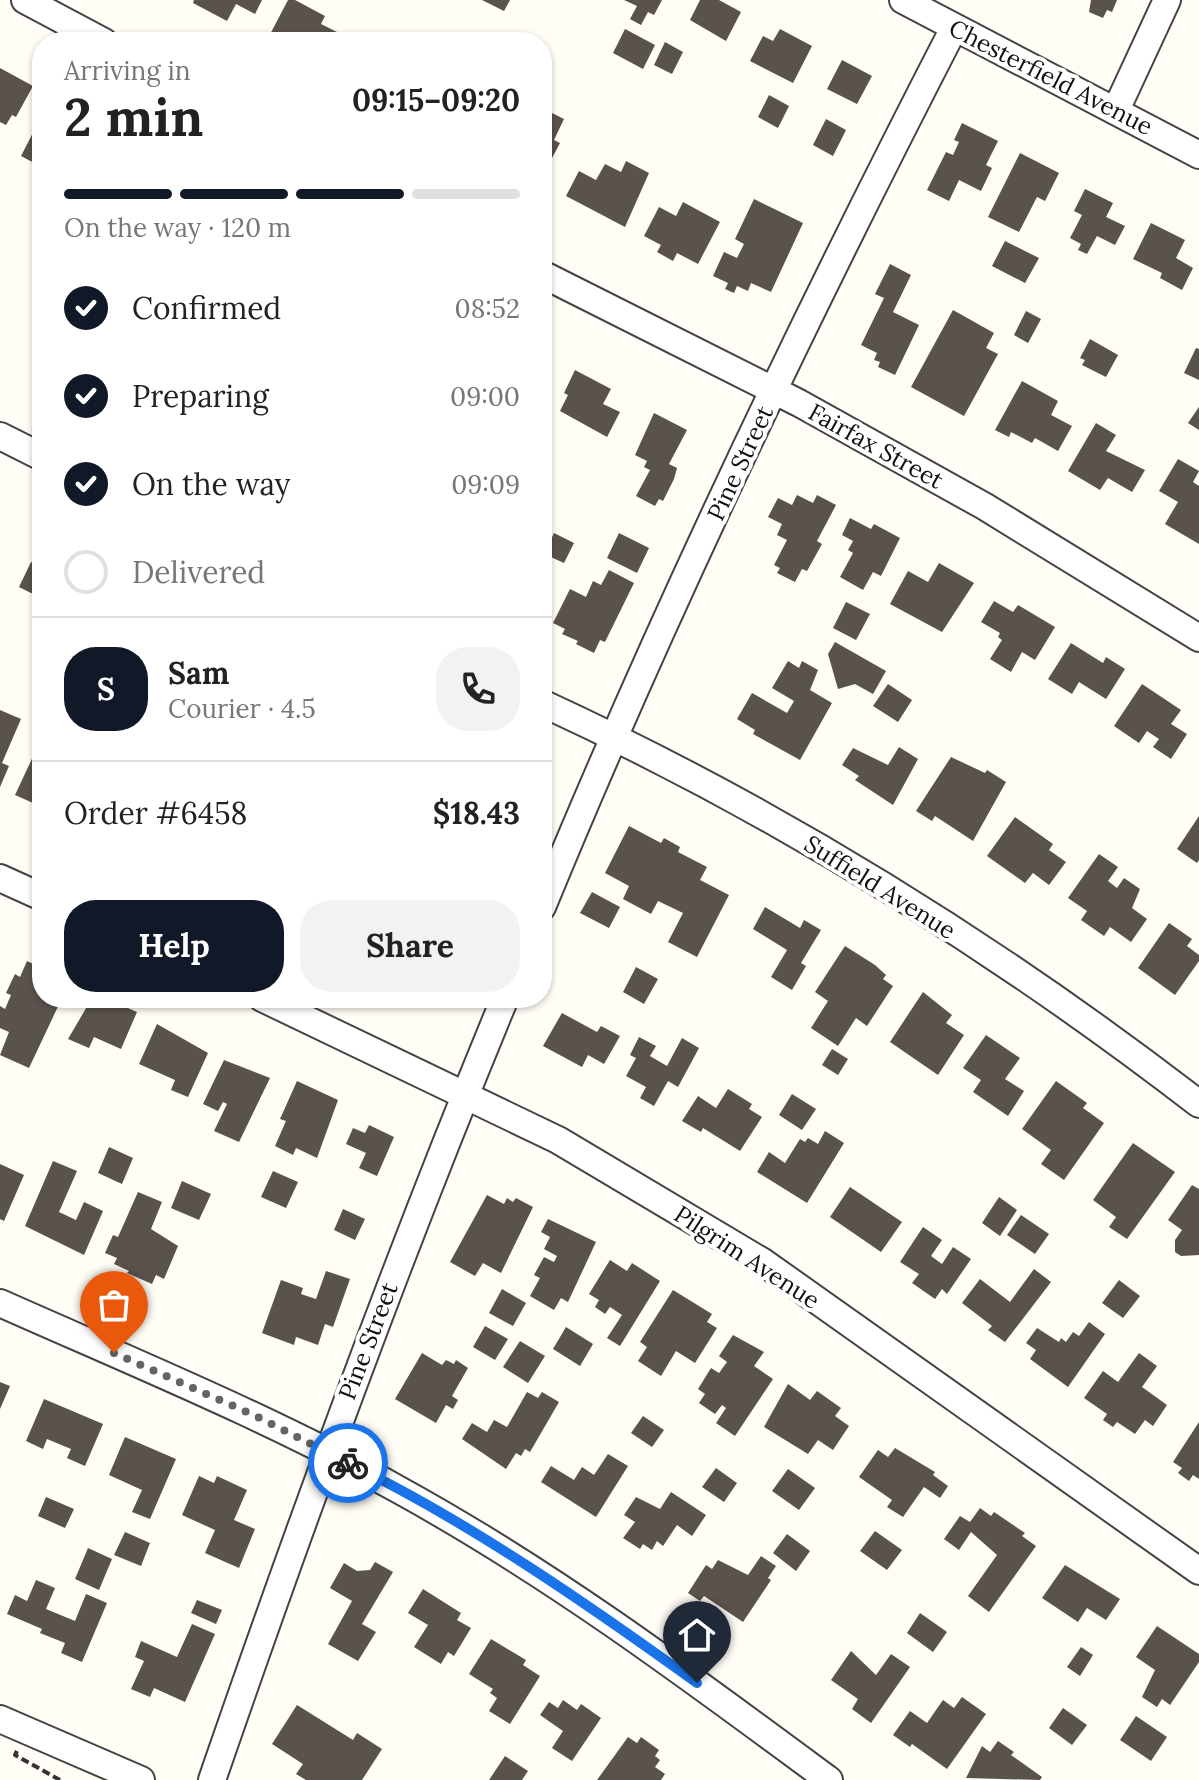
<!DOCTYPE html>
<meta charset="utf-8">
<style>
:root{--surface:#fff;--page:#f2f2f2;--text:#222;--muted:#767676;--line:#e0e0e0;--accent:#111827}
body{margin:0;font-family:Lora,serif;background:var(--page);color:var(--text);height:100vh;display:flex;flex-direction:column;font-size:30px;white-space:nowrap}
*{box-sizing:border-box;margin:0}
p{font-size:26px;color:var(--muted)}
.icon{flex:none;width:44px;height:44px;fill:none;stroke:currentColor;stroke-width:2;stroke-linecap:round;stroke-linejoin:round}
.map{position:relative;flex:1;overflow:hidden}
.sheet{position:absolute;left:32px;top:32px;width:520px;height:976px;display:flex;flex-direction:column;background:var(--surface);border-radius:32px;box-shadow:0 2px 6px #0004}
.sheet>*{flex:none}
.pin{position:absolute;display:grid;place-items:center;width:68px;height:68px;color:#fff;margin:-82px -34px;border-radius:50% 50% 50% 0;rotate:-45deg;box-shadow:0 0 8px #0007}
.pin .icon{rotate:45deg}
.courier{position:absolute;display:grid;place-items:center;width:80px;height:80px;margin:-40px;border:6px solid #1a73e8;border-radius:50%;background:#fff;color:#222;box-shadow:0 2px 10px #0007}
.head em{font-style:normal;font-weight:700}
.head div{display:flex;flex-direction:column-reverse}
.head{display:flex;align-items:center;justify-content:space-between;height:136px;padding:0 32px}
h1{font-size:52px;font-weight:700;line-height:60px}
.bar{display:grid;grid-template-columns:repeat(4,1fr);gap:12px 8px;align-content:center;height:96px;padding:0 32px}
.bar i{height:10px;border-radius:6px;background:var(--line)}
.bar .active{background:var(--accent)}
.bar p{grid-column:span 4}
.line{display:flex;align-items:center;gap:20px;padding:0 32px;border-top:2px solid var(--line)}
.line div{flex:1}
.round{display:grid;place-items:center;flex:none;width:84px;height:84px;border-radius:32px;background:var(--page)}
ol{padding:0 32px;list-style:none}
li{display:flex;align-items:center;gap:24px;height:88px}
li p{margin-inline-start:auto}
li .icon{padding:8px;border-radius:50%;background:var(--accent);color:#fff;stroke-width:4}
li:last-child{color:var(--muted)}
li i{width:44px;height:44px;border:4px solid var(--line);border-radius:50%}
.action{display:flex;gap:16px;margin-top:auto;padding:16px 32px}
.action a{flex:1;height:92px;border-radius:32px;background:var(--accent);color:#fff;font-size:32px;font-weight:700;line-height:92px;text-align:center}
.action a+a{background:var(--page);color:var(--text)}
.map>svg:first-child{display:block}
.building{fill:#5a524d}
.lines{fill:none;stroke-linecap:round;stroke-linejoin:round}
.street-casing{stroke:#444;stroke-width:30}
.path{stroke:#333;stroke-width:4;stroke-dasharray:8 4;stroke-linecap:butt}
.street{stroke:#fff;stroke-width:26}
.done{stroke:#646461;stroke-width:8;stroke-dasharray:0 14.4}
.route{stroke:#1a73e8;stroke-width:10}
.labels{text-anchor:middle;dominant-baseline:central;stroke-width:8;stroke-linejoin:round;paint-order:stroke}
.street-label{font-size:24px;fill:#111;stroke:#fff}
</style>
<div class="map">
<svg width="1199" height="1780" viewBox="0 0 1199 1780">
<rect width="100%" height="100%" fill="#fffdf5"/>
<path class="building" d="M194,0h68l-7,14 -19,-10 -9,17 -34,-18z
M288,0h7l30,16 -4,8 18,9 -4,9h-69z
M482,0h28l-6,11z
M624,0h38l-8,15 -6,-3 -7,13 -11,-6 7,-13z
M700,0h19l22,12 -15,29 -36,-21z
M1091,0h26l-5,12 -5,-2 -4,8 -14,-6z
M625,29l30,16 -12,24 -30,-16z
M780,29l32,17 -19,37 -43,-22 13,-25 10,5z
M665,42l18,10 -11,22 -18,-9z
M842,60l30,16 -15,28 -30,-15z
M0,68l33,18 -17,31 -4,-2 -6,10 -6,-3z
M769,95l20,11 -11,22 -20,-11z
M42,104v60l-2,2 -19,-10 18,-35 -5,-2z
M542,108l22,11 -10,21 6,3 -18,34z
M826,119l20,11 -13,26 -20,-11z
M962,123l36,18 -12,24 6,3 -11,23 -22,-11 -10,21 -22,-11 19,-38 7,3 6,-13 -5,-2z
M1020,153l39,20 -14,28 -8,-4 -18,35 -31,-15z
M626,161l23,12 -24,54 -59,-31 13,-25 17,9 9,-16 16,8z
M1085,189l28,14 -7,14 19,9 -10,19 -18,-9 -10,18 -9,-4 3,-6 -11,-6 12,-23 -8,-4z
M754,199l49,24 -32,69 -20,-9 -3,8 -11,-5 -3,7 -9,-4 3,-6 -15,-7 11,-24 13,6 7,-14 -9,-5z
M683,202l37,20 -22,42 -21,-11 -4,8 -16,-9 4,-7 -17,-9 15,-29 17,9z
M1151,223l34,17 -9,18 17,10 -11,22 -22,-12 2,-5 -29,-14z
M1005,241l34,17 -14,25 -33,-17z
M890,264l21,11 -18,37 26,13 -24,50 -17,-8 2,-5 -6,-2 3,-7 -16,-8 23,-47 -9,-4z
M953,310l41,23 -8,15 12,6 -34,62 -53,-29z
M1026,311l15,8 -13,24 -14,-8z
M1090,339l28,16 -12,22 -24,-12 3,-5 -5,-2z
M1196,348l3,1v31l-15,-7z
M575,370l36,19 -8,15 17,8 -13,25 -47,-26 8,-16 -4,-2z
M1022,381l36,20 -7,14 21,11 -14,25 -23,-13 -3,5 -21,-11 -2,5 -14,-7z
M1199,407v23l-11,-7z
M654,413l33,17 -18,34 8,4 -3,11 -11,22 -4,-2 -4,7 -19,-10 14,-26 -6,-3 3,-6 -12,-6z
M1096,423l20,12 -10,16 39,19 -13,22 -24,-14 -8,12 -32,-19z
M1178,459l21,12 -6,11 6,4v58l-34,-20 13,-22 -19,-11z
M797,495l16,8 4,-8 19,10 -19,36 5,3 -15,27 -5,-2 -7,13 -18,-9 3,-5 -6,-3 13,-25 -10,-5 5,-11 -14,-7 10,-19 14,7z
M850,518l21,11 3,-5 26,14 -19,38 -8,-4 -10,18 -23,-13 13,-24 -5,-3 5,-9 -11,-6z
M554,533l20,10 -10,20 -20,-9z
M619,533l30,15 -12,25 -30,-15z
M42,553v56l-5,-3 4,-8 -22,-11 12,-25 5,2z
M939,563l35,20 -32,49 -52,-28 18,-33 20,11z
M609,570l25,13 -29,59 -5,-2 -6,13 -18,-9 2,-3 -16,-7 3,-5 -12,-6 17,-34 16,8 7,-16 8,4z
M994,601l19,11 5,-7 37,22 -20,33 -13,-8 -11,20 -21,-13 12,-19 -4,-3 2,-4 -19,-11z
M846,602l24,12 -14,26 -23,-12z
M835,642l51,29 -13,23 -18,-10 -17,5 -10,-35z
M1071,643l32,20 3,-6 19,12 -19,30 -27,-17 -7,12 -24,-15z
M788,661l11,7 3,-7 16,9 -8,20 22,13 -32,57 -47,-26 2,-4 -18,-11 15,-26 35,20 7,-12 -22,-13z
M888,684l24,16 -14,22 -25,-16z
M1142,684l39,26 -10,14 16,10 -16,25 -18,-12 6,-8 -12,-8 -8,12 -25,-17z
M0,710l21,9 -19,44 7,3 -9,21z
M899,747l19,12 -25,46 -38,-25 4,-4 -17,-11 11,-17 35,17z
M37,748l5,2v57l-27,-12z
M951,757l34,16 2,-3 19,12 -33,59 -38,-25 -3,5 -16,-10z
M1199,816v44l-2,3 -20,-14z
M1015,817l38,27 -4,6 17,12 -17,23 -16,-12 -8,10 -38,-27z
M629,826l32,17 3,-5 16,9 -2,5 29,15 -7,13 29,15 -32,62 -29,-15 15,-29 -25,-12 -7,13 -28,-15 6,-13 -24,-13z
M1099,854l19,13 -10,14 9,7 7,-10 16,11 -8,19 15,11 -16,23 -21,-15 -6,9 -23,-16 6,-9 -19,-13z
M592,892l28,15 -11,21 -29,-15z
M765,907l35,21 4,-8 17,10 -20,33 5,3 -14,24 -21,-13 16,-27 -34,-21z
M1169,923l23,16 -5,7 12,9v6l-24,34 -37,-27z
M845,946l30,19 11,10 -3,4 10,7 -26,40 -11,-8 -18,28 -27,-18 17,-27 -13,-9z
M27,961l15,7v30h20l-33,70 -29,-13 9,-23 -9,-4v-22l5,3 6,-14 -5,-2 9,-19 5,3z
M636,967l22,12 -14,25 -21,-12z
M923,992l29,23 -6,8 18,12 -26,40 -48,-33z
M92,998h13l32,14 -16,37 -27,-12 -5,11 -21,-9z
M562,1013l35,19 4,-6 19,10 -16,28 -16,-9 -6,12 -39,-21z
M157,1024l51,29 -20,44 -17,-7 4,-10 -36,-16z
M986,1035l34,23 -15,21 19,12 -16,25 -35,-24 8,-12 -18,-12z
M639,1037l17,9 -6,10 17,10 15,-28 17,10 -21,39 -10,-6 -14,25 -14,-8 6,-11 -20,-11 10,-18 -6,-3z
M832,1049l16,10 -10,16 -16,-10z
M224,1060l46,18 -31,64 -25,-11 13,-27 -4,-2 -5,9 -15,-7z
M297,1081l41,19 -21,58 -21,-10 -3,7 -18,-9 11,-25 -6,-2z
M1056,1081l31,22 -4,5 21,15 -40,57 -23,-16 10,-14 -29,-21z
M728,1089l24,15 -3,5 13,8 -22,34 -37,-23 -2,4 -19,-11 16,-25 18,12z
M792,1094l24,15 -14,21 -23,-15z
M369,1125l25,12 -17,39 -18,-8 7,-15 -20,-9 7,-16 12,5z
M825,1131l19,12 -37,60 -50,-31 12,-20 16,11 15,-24 5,3 3,-4 10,6z
M1133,1143l42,29 -48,67 -18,-12 7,-10 -23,-17z
M109,1147l24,11 -11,26 -24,-11z
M53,1161l24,10 -18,41 17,8 8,-18 19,9 -19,44 -59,-29z
M0,1164l24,11 -20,46 -4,-2z
M273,1171l25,11 -12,26 -25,-11z
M182,1181l29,13 -12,26 -28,-12z
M1192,1185l7,4v66l-18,1 -6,-4v-12l7,-10 -14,-10z
M850,1187l52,35 -21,30 -51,-35z
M138,1192l24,10 -11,27 27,17 -14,33 -8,-4 -4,9 -25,-11 2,-2 -15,-7 3,-6 -12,-5 8,-18 5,2z
M487,1195l17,9 3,-6 6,4 3,-4 17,9 -32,66 -18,-10 -8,13 -25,-14z
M999,1197l18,13 -17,26 -18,-13z
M343,1209l22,10 -10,21 -21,-10z
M1021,1215l28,19 -14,20 -28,-19z
M548,1219l48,23 -28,60 -7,-4 -7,12 -24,-14 10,-18 -6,-3 10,-18 10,5 3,-6 -13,-7 6,-12 -9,-5z
M923,1227l19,13 -11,16 11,8 11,-17 18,12 -24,35 -5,-5 -7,10 -23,-16 7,-9 -19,-12z
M610,1260l17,11 5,-8 28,18 -40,65 -13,-8 15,-23 -12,-8 -5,7 -10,-7 4,-7 -10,-6z
M1034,1269l17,13 -46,60 -17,-12 4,-4 -30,-23 18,-24 30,23z
M326,1271l24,8 -17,48 -8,-3 -7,21 -22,-8 -2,8 -32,-12 19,-53 22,8 -2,6 15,5z
M1119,1280l21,16 -17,22 -21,-15z
M502,1289l24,14 -13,23 -24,-13z
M673,1290l39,24 -5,8 10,6 -22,35 -19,-12 -15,25 -23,-15 9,-14 -7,-5z
M1089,1322l16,12 -37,53 -38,-28 6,-9 -10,-7 11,-15 22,14 2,-4 5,4 7,-10 6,4z
M485,1326l23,13 -13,21 -22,-13z
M566,1327l27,17 -13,22 -27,-17z
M733,1335l31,17 -10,14 19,13 -38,57 -19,-13 10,-15 -4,-3 -7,9 -16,-11 6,-9 -7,-5 13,-21 8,5 8,-11 -8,-6z
M520,1341l25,15 -17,27 -25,-16z
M422,1353l20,12 4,-5 8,4 2,-4 12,8 -16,28 6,4 -5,9 -7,-4 -10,18 -41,-24z
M1139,1353l18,13 -15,21 25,18 -14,21 -8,-6 -10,14 -18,-12 -4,5 -10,-7 4,-6 -23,-16 19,-27 15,11z
M0,1382l10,4 -10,23z
M788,1384l22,16 7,-9 24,17 -6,8 14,10 -16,24 -15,-10 -10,14 -44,-27z
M527,1392l11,6 4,-6 17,10 -29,50 -5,-3 -4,7 -5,-3 -10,16 -44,-30 10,-16 15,9 7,-12 13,7z
M44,1399l59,25 -18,42 -18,-8 4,-9 -24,-10 -4,10 -17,-8z
M643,1416l21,14 -12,17 -21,-14z
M1199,1422v57l-6,-4 -4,6 -11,-8 4,-5 -9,-6z
M125,1437l51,22 -26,60 -18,-7 10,-22 -33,-15z
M895,1448l40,24 -2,3 15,11 -8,12 -16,-11 -21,30 -16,-10 5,-7 -33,-23 19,-27 10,7z
M608,1454l20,12 -32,51 -55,-35 10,-16 23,14 8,-13 12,8z
M716,1468l21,15 -13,19 -22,-15z
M788,1469l27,19 -16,22 -27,-19z
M199,1476l15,7 3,-7 30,14 -13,30 21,9 -16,39 -34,-15 10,-23 -33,-15z
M671,1492l35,23 -14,21 -15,-11 -14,21 -6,-5 -5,9 -9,-6 -3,5 -17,-11 12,-16 -11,-7 12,-18 24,12z
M46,1497l28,12 -9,19 -27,-12z
M980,1508l11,8 3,-4 31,21 -3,3 14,10 -47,66 -21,-16 29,-41 -26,-23 -12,18 -15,-11 16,-23 10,6z
M875,1531l27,19 -15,20 -27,-19z
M125,1532l25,11 -9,23 -27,-11z
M787,1534l23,17 -14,20 -23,-18z
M88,1548l24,11 -13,31 -24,-11z
M761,1556l15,10 -8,12 3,2 -28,42 -39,-26 -4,5 -12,-8 18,-28 6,4 6,-9 30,15z
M375,1562l18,10 -31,52 14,8 -18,29 -30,-17 24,-43 -22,-13 14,-25 13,8 13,-1z
M1065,1565l55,34 -14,21 -19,-12 -9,14 -36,-24z
M36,1580l19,8 -9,21 29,12 11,-27 21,9 -25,59 -21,-9 4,-10 -25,-10 2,-4 -35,-15 8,-19 12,6z
M423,1589l38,24 -4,7 14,8 -17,28 -6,-4 -7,12 -27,-17 14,-22 -20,-12z
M197,1600l25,10 -6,14 -25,-11z
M920,1613l27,19 -14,20 -26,-19z
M192,1624l23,10 -30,68 -31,-14 -4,9 -19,-8 13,-28 -9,-4 6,-16 36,16z
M1157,1626l42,28v8l-29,43 -8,-6 -5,8 -15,-10 13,-27 -19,-13z
M491,1639l35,21 -3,5 17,11 -30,48 -21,-13 8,-13 -7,-5 3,-4 -24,-15z
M1081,1647l12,8 -13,21 -13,-9z
M851,1651l25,24 15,-21 19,13 -39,56 -19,-14 6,-10 -27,-19z
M962,1697l24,17 -39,55 -35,-25 -2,3 -17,-12 17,-24 17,12 16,-23 11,8z
M563,1700l14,10 4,-6 20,14 -29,43 -20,-13 11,-17 -23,-16 9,-13 9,6z
M297,1705l56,35 4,-7 25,16 -20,31h-56l-10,-6 7,-10 -31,-20z
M1063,1708l24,17 -15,20 -23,-17z
M1136,1716l31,21 -16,24 -31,-21z
M628,1737l9,6 4,-6 18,13 -4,6 5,4 -5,7 10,7 -4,6h-64z
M998,1741l16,11 -3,3 31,22 -2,3 -74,-2 16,-32 8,6z
M505,1756l23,15 -6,9h-33z"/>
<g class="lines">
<g class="street-casing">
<path id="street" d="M25,0l79,42
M903,0l296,155
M1116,110l51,-110
M542,274l257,129 185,103 215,132
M0,436l42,21
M542,703c232,107 455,245 657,401
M0,878l42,19
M542,907c123,-299 264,-592 412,-879
M262,998l296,142 205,122 436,309
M0,1303c135,60 272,116 401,188 151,83 290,187 428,289
M0,1719l141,61
M212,1780c91,-264 186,-524 293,-782"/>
</g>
<path class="path" d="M17,1751l-2,4 45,25"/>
<use href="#street" class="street"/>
</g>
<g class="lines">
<path class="done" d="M114,1353l142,63 92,47"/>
<path class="route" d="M348,1463c120,58 241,142 349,220"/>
</g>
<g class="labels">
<g class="street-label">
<text transform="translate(1051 77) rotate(27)">Chesterfield Avenue</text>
<text transform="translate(876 446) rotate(29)">Fairfax Street</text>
<text transform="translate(740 463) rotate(-65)">Pine Street</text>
<text transform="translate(880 887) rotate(32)">Suffield Avenue</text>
<text transform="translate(747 1257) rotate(33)">Pilgrim Avenue</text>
<text transform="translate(368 1341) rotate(-69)">Pine Street</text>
</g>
</g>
</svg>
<div class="pin" style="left:114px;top:1353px;background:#ea580c"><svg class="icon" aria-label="bag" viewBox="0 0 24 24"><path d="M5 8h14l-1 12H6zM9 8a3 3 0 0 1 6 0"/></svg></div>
<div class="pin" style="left:697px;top:1683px;background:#1f2937"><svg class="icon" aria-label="home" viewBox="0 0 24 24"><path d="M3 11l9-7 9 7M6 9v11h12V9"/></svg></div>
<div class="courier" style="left:348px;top:1463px"><svg class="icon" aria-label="bike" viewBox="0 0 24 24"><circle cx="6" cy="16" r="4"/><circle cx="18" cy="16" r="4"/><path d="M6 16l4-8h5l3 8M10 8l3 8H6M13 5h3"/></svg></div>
<section class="sheet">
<div class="head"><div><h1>2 min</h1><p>Arriving in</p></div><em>09:15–09:20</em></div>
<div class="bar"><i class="active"></i><i class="active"></i><i class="active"></i><i></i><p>On the way · 120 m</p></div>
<ol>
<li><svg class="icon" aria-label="check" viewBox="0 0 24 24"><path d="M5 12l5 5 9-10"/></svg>Confirmed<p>08:52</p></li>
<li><svg class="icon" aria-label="check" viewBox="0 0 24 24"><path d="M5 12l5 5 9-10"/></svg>Preparing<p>09:00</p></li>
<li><svg class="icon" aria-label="check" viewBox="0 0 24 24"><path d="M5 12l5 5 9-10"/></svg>On the way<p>09:09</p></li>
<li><i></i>Delivered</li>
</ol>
<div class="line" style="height:144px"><b class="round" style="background:var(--accent);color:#fff">S</b><div><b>Sam</b><p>Courier · 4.5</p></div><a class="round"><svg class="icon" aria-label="phone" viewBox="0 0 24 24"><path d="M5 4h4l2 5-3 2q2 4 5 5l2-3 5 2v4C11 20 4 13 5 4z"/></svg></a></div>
<div class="line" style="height:104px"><div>Order #6458</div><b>$18.43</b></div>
<div class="action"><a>Help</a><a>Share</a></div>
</section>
</div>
